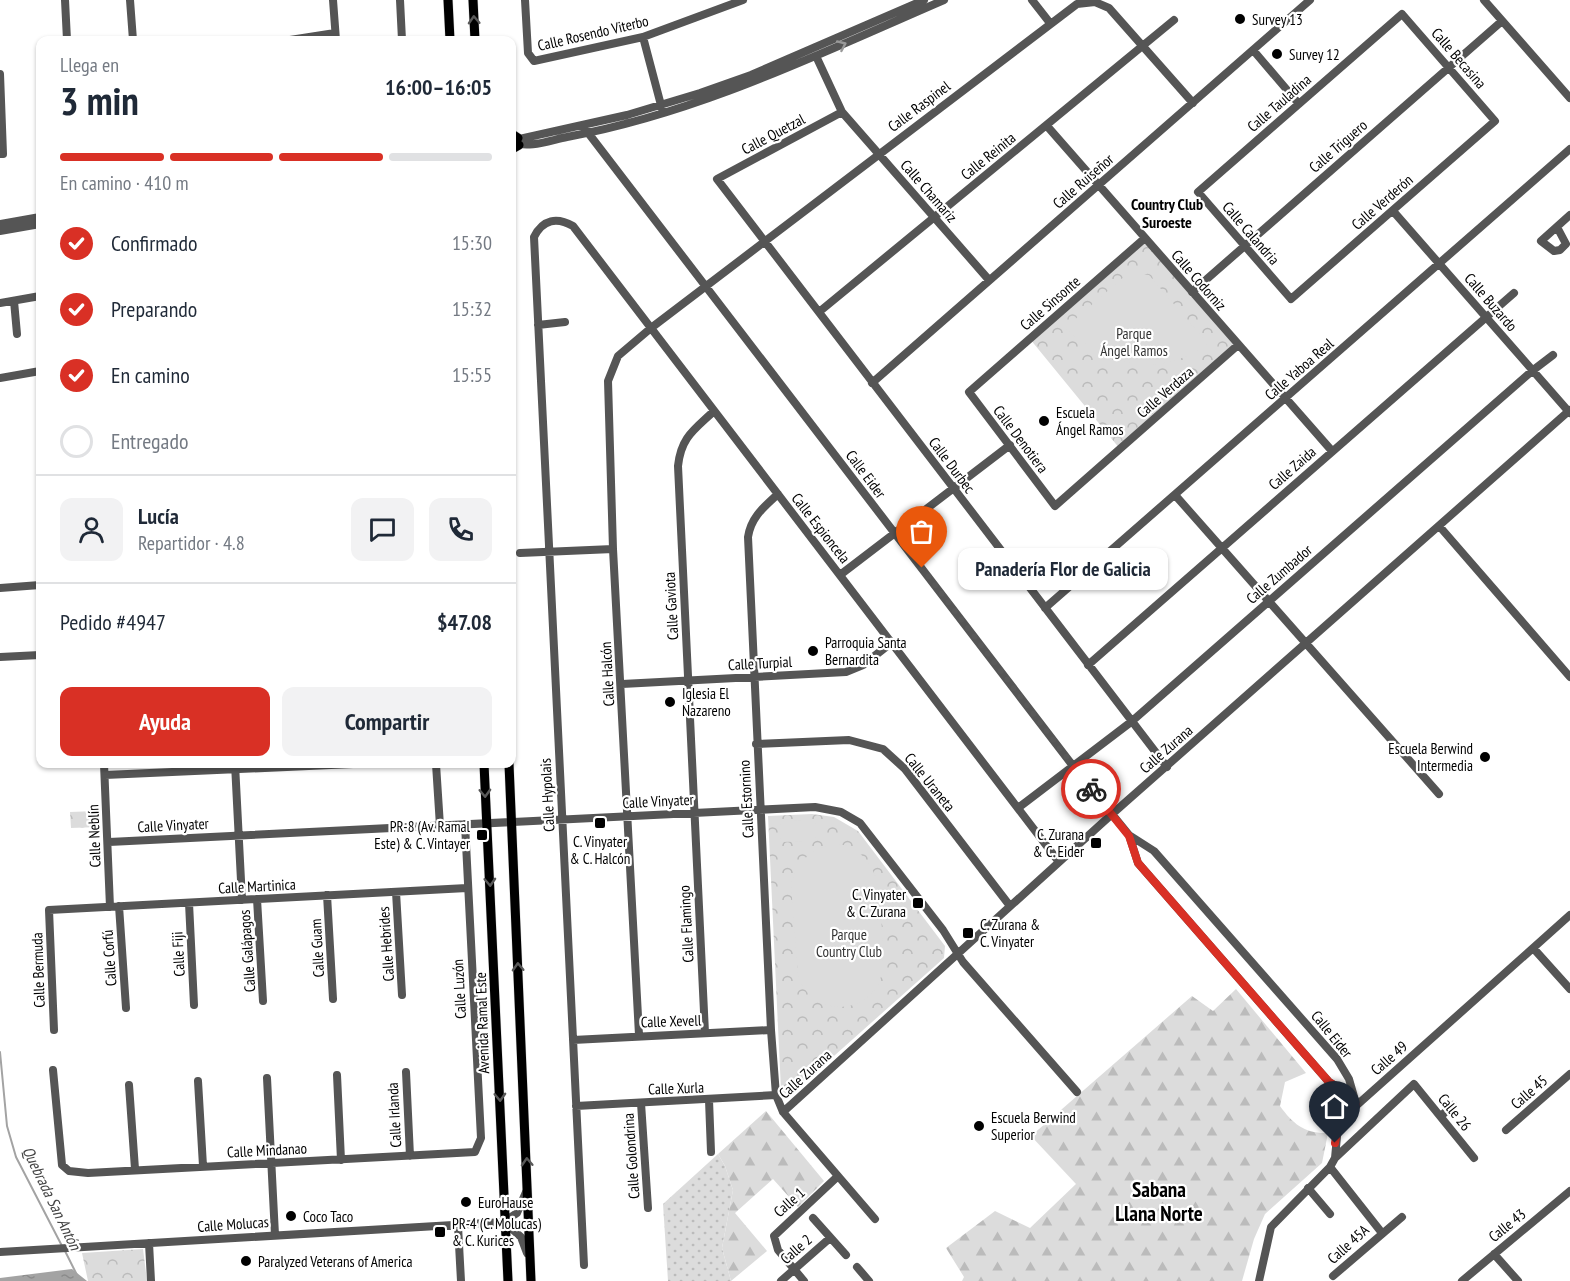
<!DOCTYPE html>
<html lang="es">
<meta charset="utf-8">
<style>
:root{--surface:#fff;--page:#f2f2f3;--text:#1f2937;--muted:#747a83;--line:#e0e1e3;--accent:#d93025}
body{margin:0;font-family:"PT Sans Narrow",sans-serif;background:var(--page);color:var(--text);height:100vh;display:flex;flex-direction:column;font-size:22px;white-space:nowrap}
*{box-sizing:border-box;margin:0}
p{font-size:20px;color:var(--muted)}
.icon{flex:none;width:33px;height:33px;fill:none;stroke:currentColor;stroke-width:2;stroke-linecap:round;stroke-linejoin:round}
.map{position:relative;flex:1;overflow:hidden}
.side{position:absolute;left:36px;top:36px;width:480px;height:732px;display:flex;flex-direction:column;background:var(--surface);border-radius:12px;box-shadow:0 2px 4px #0004}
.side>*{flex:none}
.pin{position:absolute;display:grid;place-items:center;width:51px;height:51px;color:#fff;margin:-62px -26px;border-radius:50% 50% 50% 0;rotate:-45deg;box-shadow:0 0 6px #0007}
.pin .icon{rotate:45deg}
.courier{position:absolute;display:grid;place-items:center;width:60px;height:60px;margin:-30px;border:4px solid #d93025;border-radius:50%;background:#fff;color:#222;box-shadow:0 2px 8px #0007}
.bubble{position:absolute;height:42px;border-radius:12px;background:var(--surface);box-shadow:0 2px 4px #0004;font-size:20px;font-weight:600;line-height:42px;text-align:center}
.overview em{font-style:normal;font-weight:600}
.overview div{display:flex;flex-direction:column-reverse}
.overview{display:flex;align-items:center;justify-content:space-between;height:102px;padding:0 24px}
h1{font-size:39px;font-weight:600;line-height:45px}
.bar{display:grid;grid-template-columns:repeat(4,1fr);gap:9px 6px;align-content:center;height:72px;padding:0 24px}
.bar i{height:8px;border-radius:4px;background:var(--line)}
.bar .on{background:var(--accent)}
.bar p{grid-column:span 4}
.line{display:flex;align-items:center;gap:15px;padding:0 24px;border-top:2px solid var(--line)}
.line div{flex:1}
.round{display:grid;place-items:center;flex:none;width:63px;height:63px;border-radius:12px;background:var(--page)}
ol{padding:0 24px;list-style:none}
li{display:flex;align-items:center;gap:18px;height:66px}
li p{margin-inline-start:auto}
li .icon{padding:6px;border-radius:50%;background:var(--accent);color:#fff;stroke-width:4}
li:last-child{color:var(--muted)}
li i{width:33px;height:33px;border:3px solid var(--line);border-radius:50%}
.action{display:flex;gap:12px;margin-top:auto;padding:12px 24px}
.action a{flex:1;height:69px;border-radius:12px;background:var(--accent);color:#fff;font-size:24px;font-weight:600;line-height:69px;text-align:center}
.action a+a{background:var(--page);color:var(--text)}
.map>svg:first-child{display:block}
.grass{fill:url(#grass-dots)}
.forest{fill:url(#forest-firs)}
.park{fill:url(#park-crowns)}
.garden{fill:#dcdcdc}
.water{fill:url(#water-ripples)}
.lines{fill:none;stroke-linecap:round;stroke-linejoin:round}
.stream{stroke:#a3a3a3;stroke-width:2}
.major-casing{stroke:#dbdbdb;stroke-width:10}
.minor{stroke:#555;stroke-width:8}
.major{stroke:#000;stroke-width:9}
.oneway{stroke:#595959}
.oneway2{stroke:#999}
.done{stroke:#595959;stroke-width:6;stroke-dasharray:0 10.8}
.route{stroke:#d93025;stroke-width:8}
.poi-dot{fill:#000;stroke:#fff;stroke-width:2}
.labels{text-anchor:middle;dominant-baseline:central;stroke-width:4.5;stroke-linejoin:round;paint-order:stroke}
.poi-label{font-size:15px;fill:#000;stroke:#fff;text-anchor:start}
.street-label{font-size:15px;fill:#000;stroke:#fff}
.park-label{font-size:15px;fill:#333;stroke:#fff}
.neighbourhood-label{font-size:16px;font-weight:bold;fill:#000;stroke:#fff}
.water-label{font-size:16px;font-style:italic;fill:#444;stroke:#fff}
.district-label{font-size:21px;font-weight:bold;fill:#000;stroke:#fff}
</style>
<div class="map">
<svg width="1570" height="1281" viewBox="0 0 1570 1281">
<defs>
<pattern id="grass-dots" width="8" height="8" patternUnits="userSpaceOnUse" patternTransform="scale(1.5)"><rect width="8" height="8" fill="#dcdcdc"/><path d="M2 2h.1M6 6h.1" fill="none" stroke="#bbb" stroke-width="1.8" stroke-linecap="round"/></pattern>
<pattern id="forest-firs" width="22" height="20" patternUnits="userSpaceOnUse" patternTransform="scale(1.5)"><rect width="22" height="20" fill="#dcdcdc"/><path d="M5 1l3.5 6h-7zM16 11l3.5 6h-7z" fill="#bbb"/></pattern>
<pattern id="park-crowns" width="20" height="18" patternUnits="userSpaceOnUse" patternTransform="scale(1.5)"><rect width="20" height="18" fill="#dcdcdc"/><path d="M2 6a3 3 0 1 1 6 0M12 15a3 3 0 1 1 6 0" fill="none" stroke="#bbb"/></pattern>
<pattern id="water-ripples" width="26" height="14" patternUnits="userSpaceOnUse" patternTransform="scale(1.5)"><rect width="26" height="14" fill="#a3a3a3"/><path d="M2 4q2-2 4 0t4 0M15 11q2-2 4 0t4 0" fill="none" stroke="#8b8b8b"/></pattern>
</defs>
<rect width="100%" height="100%" fill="#fff"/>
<path class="grass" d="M718,1154l7,12 8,24 -11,58 9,33h-63l-5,-77z"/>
<path class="forest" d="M1236,989l70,84 -21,9 -5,24c13,18 25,28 48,27l-6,30 -57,51 -11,25 -12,42h-280l2,-4 -18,-29 49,-37 35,17 46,-44 -45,-48 161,-140 21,15z
M766,1111l58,70 -26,26 -25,-28 -38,34 32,38 -36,30 -9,-33 11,-58 -8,-24 -7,-12z"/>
<path class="park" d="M1145,238l93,107 -118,104 -90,-110z
M97,811l1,16 -27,1 -1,-16z
M812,814l22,3 24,14 87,115 -1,12 -155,138 -8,-6 -13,-274z
M143,1249l4,32h-59l-6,-28z"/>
<path class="garden" d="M1133,273l16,2 59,69c-50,35 -101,22 -143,-16l61,-53z
M815,820l1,21 -35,1 -1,-21z
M838,844c18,2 32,16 38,34 5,14 10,93 3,105 -19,35 -69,31 -81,-8l-7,-90c6,-24 22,-39 47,-41z"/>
<path class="water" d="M72,1269l15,12h-87v-3z"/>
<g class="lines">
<path class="stream" d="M0,1052l7,74 9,31 46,89
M65,1251l15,30"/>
<g class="major-casing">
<path id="major" d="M448,0l2,40
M473,0l2,40
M512,134l6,4
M512,149l7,-4
M484,764l24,517
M509,764l22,517"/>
</g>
<path class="minor" d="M65,0l2,40
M130,0l3,40
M333,0l3,40
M400,0l2,40
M525,0l3,53 6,8 109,-24 100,-37
M1032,0l18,23
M1484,0l86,98
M1402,14l93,107 -204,178 -93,-107z
M643,37l19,72
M290,40l45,-7
M1253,50l46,54
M816,56l26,56 147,168
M0,74l3,80h-3
M842,112l-125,67 450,588
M585,125l4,9 484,632 56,69 9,28 191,219 15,9 13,14
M1047,126l285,325
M515,140l112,-25 73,-22 51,-18 173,-75
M513,142c15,7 38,-2 54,-5 132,-24 254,-84 377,-137
M1393,211l177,202
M0,224l40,-7
M1557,227l9,17 -6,6 -6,1 -13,-10 29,-26
M0,231l40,-7
M1145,238l-176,154 86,114 183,-161
M1192,292l310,-271
M14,301l3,33
M0,303l40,-7
M819,312l355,-292
M538,325l27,-3
M0,378l40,-7
M872,383l438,-383
M778,494c-14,13 -27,23 -30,43l23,493 5,65 7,17 92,107
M1175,495l264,299
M1440,527l130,150
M520,553l93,-4
M840,575l170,-130
M0,588l40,-3
M1045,608l525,-459
M0,657l40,-2
M1088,665l426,-372
M622,684l224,-12 17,-7 28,-22
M756,744l93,-4 34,9 22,20 105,137
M104,764l6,143
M235,764l7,136
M436,764l4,62
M105,775l248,-11
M1018,808l113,-86 401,-351 21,-16
M1129,835l25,16 183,208 12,20 6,21
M109,842l706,-35 26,5 19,11 83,107 20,32 114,130
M396,892l6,103
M327,895l6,104
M257,899l6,102
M189,903l5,102
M119,906l7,102
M1534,949l36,40
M54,1030l-5,-120 418,-22
M705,1033l-27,-567c3,-29 16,-36 36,-55
M639,1035l-26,-486 -5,-168 10,-25 33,-28 426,-324 18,-2 14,6 84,95
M573,1040l198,-10
M53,1070l9,95 7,6 19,2 387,-21 6,-14 -16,-314
M406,1072l4,84
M337,1075l4,85
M267,1078l8,157
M198,1081l5,85
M129,1085l6,84
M709,1100l2,52
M641,1103l7,105
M576,1106l200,-11
M783,1112l328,-297 459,-405
M1441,1116l12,-11
M1506,1130l64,-56
M1335,1158l79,-74 60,74
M1330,1167l52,66
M1308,1188l22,26
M813,1218l33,37
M504,1222l17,15 6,16
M458,1226l3,55
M149,1243l2,38
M0,1252l504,-30 13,-9 9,-21
M1494,1254l24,27
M584,1265l-50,-1028c9,-18 23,-20 39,-11l486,636
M857,1267l12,14
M1333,1276l69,-59
M781,1281l49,-43
M804,1281l-26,-31 -4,-14 63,-59
M1259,1281l12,-54 59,-60 5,-9 3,-32 19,-21 213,-190
M1462,1281l108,-90"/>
<use href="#major" class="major"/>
</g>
<defs><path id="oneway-chevron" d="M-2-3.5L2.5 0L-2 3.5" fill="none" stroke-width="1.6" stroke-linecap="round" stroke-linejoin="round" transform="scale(1.5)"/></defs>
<g class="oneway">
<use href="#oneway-chevron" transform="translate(474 20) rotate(-93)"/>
<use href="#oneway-chevron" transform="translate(485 793) rotate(88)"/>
<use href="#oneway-chevron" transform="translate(490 882) rotate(87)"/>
<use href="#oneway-chevron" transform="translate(518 967) rotate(-92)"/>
<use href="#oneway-chevron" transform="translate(500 1097) rotate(88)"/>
<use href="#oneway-chevron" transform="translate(527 1162) rotate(-93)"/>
</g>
<use class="oneway2" href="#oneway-chevron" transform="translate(842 45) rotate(-24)"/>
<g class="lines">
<path class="done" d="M922,568l169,221"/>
<path class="route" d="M1091,789l38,47 9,27 191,219 15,9 12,14 -18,21 -3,17"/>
</g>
<g class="poi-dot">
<circle cx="1240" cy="19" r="6"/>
<circle cx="1277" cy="54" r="6"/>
<circle cx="1044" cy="421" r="6"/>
<circle cx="813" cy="651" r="6"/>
<circle cx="670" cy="702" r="6"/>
<circle cx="1485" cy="757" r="6"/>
<rect x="594" y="817" width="12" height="12" rx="3"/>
<rect x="476" y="829" width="12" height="12" rx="3"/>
<rect x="1090" y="837" width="12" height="12" rx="3"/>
<rect x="912" y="897" width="12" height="12" rx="3"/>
<rect x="962" y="927" width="12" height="12" rx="3"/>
<circle cx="979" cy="1126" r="6"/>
<circle cx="466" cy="1202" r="6"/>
<circle cx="291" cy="1216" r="6"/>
<rect x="434" y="1226" width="12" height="12" rx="3"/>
<circle cx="246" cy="1261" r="6"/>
</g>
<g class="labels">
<g class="poi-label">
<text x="1252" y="19">Survey 13</text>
<text x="1289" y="54">Survey 12</text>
<text x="1056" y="412">Escuela<tspan x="1056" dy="17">Ángel Ramos</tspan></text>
<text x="825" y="642">Parroquia Santa<tspan x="825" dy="17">Bernardita</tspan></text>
<text x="682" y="693">Iglesia El<tspan x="682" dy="17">Nazareno</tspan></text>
<text x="1473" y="748" text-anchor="end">Escuela Berwind<tspan x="1473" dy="17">Intermedia</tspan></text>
<text x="470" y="826" text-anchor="end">PR-8 (Av. Ramal<tspan x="470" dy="17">Este) &amp; C. Vintayer</tspan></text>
<text x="1084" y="834" text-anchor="end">C. Zurana<tspan x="1084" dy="17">&amp; C. Eider</tspan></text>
<text x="600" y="841" text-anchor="middle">C. Vinyater<tspan x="600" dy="17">&amp; C. Halcón</tspan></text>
<text x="906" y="894" text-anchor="end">C. Vinyater<tspan x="906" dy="17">&amp; C. Zurana</tspan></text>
<text x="980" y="924">C. Zurana &amp;<tspan x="980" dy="17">C. Vinyater</tspan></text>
<text x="991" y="1117">Escuela Berwind<tspan x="991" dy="17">Superior</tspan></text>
<text x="478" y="1202">EuroHause</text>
<text x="303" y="1216">Coco Taco</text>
<text x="452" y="1223">PR-4 (C. Molucas)<tspan x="452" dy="17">&amp; C. Kurices</tspan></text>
<text x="258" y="1261">Paralyzed Veterans of America</text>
</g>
<g class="street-label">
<text transform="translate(593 33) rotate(-13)">Calle Rosendo Viterbo</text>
<text transform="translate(1459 58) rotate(49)">Calle Becasina</text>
<text transform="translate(1279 103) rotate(-41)">Calle Tauladina</text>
<text transform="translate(919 106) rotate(-37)">Calle Raspinel</text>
<text transform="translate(773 134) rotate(-28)">Calle Quetzal</text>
<text transform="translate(1338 146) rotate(-41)">Calle Triguero</text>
<text transform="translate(988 156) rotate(-39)">Calle Reinita</text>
<text transform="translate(1083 181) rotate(-41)">Calle Ruiseñor</text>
<text transform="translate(929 191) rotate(49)">Calle Chamariz</text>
<text transform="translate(1382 202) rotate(-41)">Calle Verderón</text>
<text transform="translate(1251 233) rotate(49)">Calle Calandria</text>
<text transform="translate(1199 280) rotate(49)">Calle Codorniz</text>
<text transform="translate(1491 302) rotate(49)">Calle Buzardo</text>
<text transform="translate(1050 303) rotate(-41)">Calle Sinsonte</text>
<text transform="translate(1299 369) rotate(-41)">Calle Yaboa Real</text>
<text transform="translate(1165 392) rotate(-41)">Calle Verdaza</text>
<text transform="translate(1021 439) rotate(53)">Calle Denotiera</text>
<text transform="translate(952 465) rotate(53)">Calle Durbec</text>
<text transform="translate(1292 468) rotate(-41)">Calle Zaida</text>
<text transform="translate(866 474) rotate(53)">Calle Eider</text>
<text transform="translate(821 528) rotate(52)">Calle Espioncela</text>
<text transform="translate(1279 574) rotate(-41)">Calle Zumbador</text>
<text transform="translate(671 606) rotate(-93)">Calle Gaviota</text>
<text transform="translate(760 663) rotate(-3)">Calle Turpial</text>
<text transform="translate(607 674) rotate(-93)">Calle Halcón</text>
<text transform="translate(1166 749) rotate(-41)">Calle Zurana</text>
<text transform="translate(930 782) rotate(51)">Calle Uraneta</text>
<text transform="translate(547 795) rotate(-93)">Calle Hypolais</text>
<text transform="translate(746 799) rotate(-93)">Calle Estornino</text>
<text transform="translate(658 801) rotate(-3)">Calle Vinyater</text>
<text transform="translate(173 825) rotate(-3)">Calle Vinyater</text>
<text transform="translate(94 836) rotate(-92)">Calle Neblín</text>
<text transform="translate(257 886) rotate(-3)">Calle Martinica</text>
<text transform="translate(686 924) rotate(-93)">Calle Flamingo</text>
<text transform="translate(386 944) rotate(-94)">Calle Hebrides</text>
<text transform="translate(317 948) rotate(-93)">Calle Guam</text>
<text transform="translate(247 951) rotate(-94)">Calle Galápagos</text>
<text transform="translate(178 954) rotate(-93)">Calle Fiji</text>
<text transform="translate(109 958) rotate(-94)">Calle Corfú</text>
<text transform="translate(38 970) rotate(-92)">Calle Bermuda</text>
<text transform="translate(459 989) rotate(-93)">Calle Luzón</text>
<text transform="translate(671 1021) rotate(-2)">Calle Xevell</text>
<text transform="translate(482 1023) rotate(-92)">Avenida Ramal Este</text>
<text transform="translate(1332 1034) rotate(51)">Calle Eider</text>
<text transform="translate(1389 1058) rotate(-41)">Calle 49</text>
<text transform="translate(805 1074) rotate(-42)">Calle Zurana</text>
<text transform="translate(676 1088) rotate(-2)">Calle Xurla</text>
<text transform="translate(1529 1092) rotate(-41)">Calle 45</text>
<text transform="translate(1455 1112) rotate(51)">Calle 26</text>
<text transform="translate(394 1115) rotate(-93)">Calle Irlanda</text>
<text transform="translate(267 1150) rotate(-3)">Calle Mindanao</text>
<text transform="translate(631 1156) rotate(-94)">Calle Golondrina</text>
<text transform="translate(789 1202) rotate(-42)">Calle 1</text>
<text transform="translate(233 1224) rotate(-4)">Calle Molucas</text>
<text transform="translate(1507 1225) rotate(-39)">Calle 43</text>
<text transform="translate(1348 1244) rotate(-42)">Calle 45A</text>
<text transform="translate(796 1249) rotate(-41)">Calle 2</text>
</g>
<g class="park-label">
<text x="1134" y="333">Parque<tspan x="1134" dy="17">Ángel Ramos</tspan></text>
<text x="849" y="934">Parque<tspan x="849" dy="17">Country Club</tspan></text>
</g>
<g class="neighbourhood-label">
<text x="1167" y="204">Country Club<tspan x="1167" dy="18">Suroeste</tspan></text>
</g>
<g class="water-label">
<text transform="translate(52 1198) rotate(64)">Quebrada San Antón</text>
</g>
<g class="district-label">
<text x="1159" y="1189">Sabana<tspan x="1159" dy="24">Llana Norte</tspan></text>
</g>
</g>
</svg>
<div class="pin" style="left:922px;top:568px;background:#ea580c"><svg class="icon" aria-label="bag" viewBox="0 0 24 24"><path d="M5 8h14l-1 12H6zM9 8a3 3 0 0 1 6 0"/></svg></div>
<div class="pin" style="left:1335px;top:1143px;background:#1f2937"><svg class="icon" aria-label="home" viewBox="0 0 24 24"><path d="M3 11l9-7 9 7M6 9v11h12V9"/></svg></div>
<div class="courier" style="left:1091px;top:789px"><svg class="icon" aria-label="bike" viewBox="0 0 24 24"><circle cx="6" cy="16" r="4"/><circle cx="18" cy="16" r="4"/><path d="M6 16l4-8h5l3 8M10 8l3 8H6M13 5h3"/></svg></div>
<div class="bubble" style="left:958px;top:548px;width:210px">Panadería Flor de Galicia</div>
<section class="side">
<div class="overview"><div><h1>3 min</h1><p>Llega en</p></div><em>16:00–16:05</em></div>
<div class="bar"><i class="on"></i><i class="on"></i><i class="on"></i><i></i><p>En camino · 410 m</p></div>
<ol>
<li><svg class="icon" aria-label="check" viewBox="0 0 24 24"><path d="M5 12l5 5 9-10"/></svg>Confirmado<p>15:30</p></li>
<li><svg class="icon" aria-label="check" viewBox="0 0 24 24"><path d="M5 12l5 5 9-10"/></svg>Preparando<p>15:32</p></li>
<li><svg class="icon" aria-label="check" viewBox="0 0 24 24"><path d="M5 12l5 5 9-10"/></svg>En camino<p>15:55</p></li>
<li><i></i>Entregado</li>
</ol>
<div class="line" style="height:108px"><a class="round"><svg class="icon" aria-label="person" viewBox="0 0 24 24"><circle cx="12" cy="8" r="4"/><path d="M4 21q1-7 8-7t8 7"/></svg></a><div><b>Lucía</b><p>Repartidor · 4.8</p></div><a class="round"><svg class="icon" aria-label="chat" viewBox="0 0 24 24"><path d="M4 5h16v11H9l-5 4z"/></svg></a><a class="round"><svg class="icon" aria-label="phone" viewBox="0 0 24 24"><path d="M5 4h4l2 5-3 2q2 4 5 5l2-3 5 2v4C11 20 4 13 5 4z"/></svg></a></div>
<div class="line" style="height:78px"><div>Pedido #4947</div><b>$47.08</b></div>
<div class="action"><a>Ayuda</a><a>Compartir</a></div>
</section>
</div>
